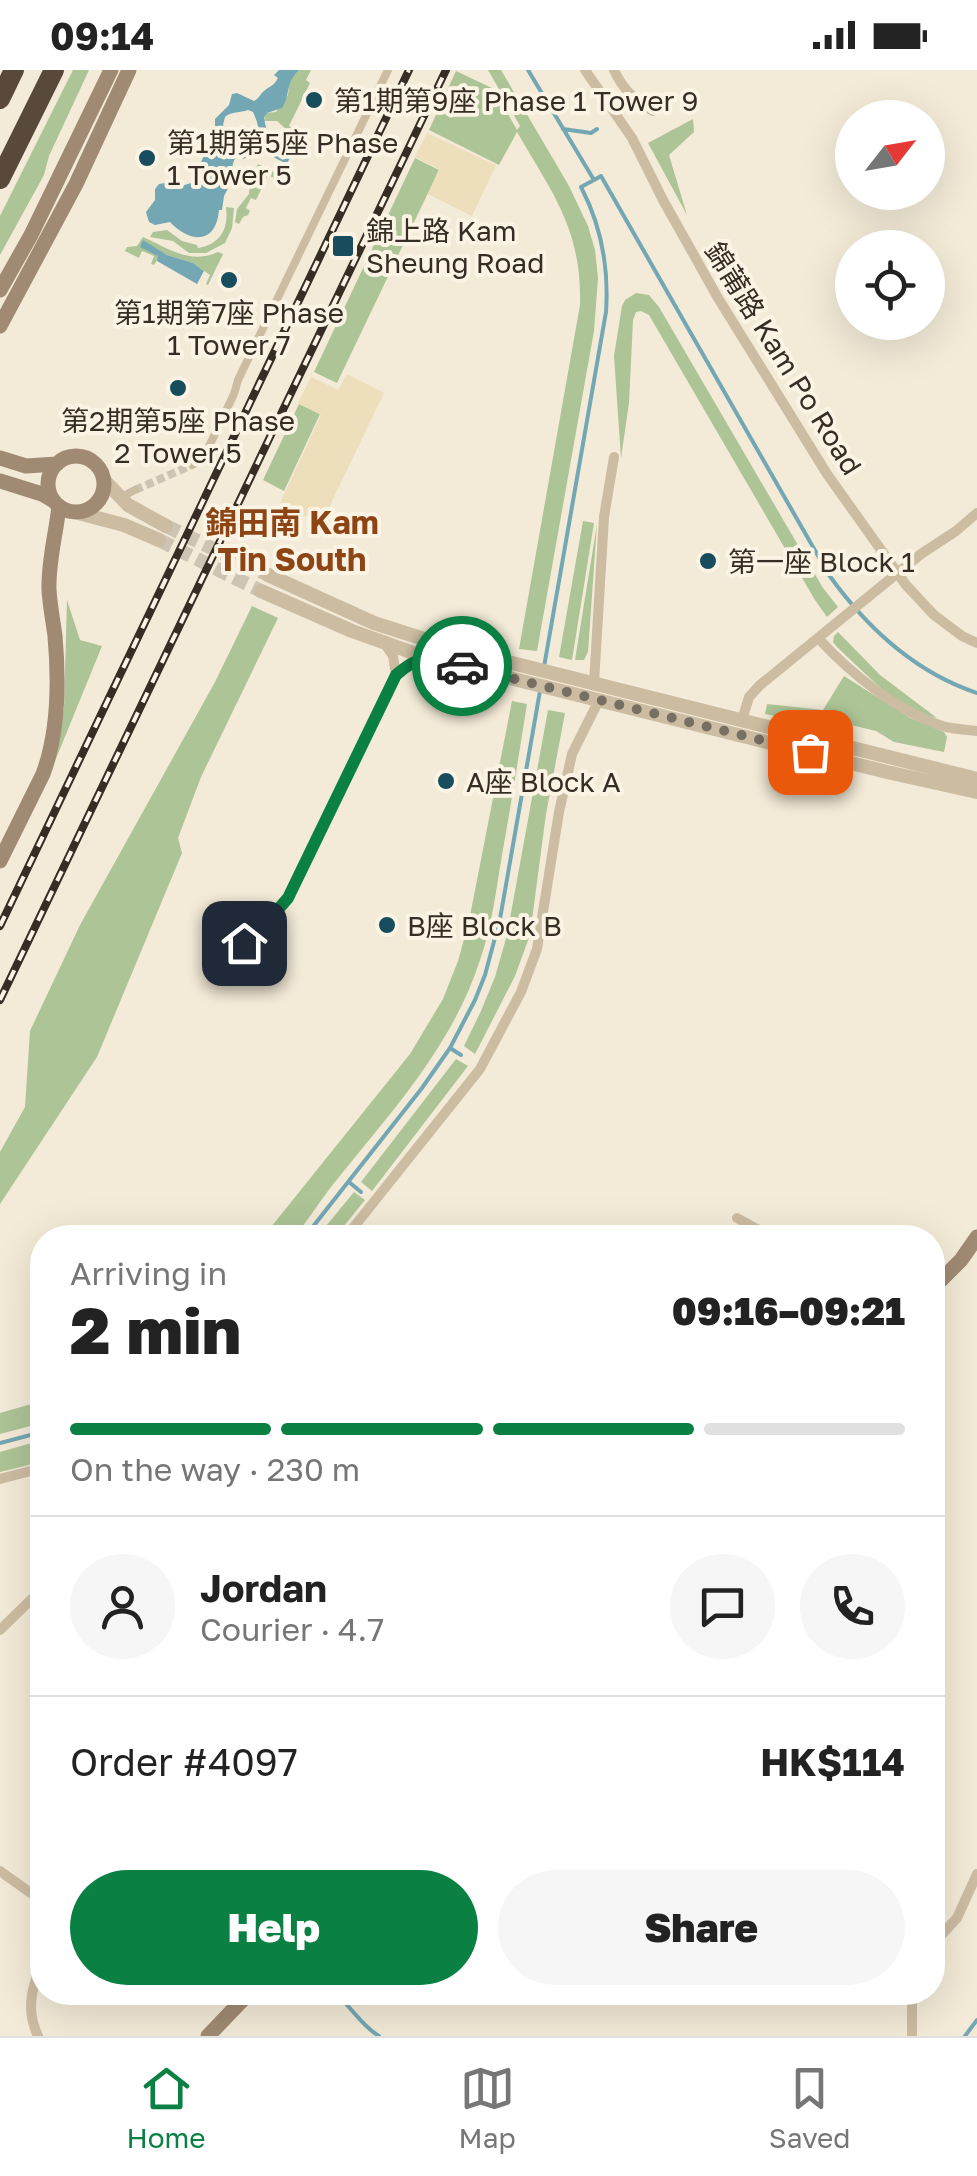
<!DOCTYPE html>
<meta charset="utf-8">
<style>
:root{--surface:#fff;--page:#f6f6f6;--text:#222;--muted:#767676;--line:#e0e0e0;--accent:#0b8043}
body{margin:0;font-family:"Golos Text","Noto Sans TC",sans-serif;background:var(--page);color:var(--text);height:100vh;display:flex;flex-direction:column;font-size:38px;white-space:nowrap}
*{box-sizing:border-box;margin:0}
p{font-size:32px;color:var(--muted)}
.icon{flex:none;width:55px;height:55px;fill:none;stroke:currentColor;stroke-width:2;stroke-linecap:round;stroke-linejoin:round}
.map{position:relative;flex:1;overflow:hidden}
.panel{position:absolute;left:30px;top:1155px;width:915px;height:780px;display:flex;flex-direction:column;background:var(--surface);border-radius:40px;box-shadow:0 10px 40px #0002}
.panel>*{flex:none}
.needle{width:65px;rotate:59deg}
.buttons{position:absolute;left:835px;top:30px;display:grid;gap:20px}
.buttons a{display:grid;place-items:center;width:110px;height:110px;border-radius:50%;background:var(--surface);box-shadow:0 10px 40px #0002;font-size:50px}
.pin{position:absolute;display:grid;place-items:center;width:85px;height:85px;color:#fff;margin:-42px;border-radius:20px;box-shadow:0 5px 15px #0006}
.courier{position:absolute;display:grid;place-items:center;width:100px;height:100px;margin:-50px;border:8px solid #0b8043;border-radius:50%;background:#fff;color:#222;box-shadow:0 2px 12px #0007}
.headline em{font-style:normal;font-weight:800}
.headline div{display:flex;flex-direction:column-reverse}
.headline{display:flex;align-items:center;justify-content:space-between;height:170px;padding:0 40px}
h1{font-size:65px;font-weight:800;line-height:75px}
.bar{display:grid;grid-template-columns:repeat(4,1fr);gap:15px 10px;align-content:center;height:120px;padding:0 40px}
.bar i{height:12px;border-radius:8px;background:var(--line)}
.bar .active{background:var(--accent)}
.bar p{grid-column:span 4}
.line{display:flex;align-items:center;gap:25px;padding:0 40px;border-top:2px solid var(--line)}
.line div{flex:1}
.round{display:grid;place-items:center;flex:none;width:105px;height:105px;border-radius:52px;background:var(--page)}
.cta{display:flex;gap:20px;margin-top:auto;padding:20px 40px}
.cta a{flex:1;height:115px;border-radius:60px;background:var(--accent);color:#fff;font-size:40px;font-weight:800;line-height:115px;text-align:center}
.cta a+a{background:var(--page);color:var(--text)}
.status{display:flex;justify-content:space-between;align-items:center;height:70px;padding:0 50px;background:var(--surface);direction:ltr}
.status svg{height:28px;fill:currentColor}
.dock{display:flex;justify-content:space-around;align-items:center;height:140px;border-top:2px solid var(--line);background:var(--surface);font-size:28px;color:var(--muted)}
.dock a{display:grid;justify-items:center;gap:5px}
.dock .active{color:var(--accent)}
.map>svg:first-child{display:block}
.green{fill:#adc496}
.plaza{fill:#eddfbc}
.water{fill:#73a7b3}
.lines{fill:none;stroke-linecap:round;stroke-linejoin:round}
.stream{stroke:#73a7b3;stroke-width:4}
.pedestrian-tunnel{stroke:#cdc4b3;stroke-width:8;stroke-dasharray:8 4;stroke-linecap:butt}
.tertiary-tunnel{stroke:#cdc4b3;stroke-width:14;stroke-dasharray:14 7;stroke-linecap:butt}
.pedestrian{stroke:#ccbca2;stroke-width:8}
.minor{stroke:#ccbca2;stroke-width:10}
.tertiary{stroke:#ccbca2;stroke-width:14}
.secondary{stroke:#a08a73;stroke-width:15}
.motorway{stroke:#58493b;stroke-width:20}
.rail-casing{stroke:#362d25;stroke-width:8}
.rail{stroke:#fbf4e4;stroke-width:4;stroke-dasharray:11;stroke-linecap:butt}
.done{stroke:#786f63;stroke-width:10;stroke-dasharray:0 18}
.route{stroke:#0b8043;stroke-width:12}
.poi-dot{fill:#174d5c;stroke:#fbf4e4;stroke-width:4}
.labels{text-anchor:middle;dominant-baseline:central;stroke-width:8;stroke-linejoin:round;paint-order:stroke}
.poi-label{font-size:28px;fill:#362d25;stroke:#fbf4e4;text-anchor:start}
.street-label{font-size:28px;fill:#362d25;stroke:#fbf4e4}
.quarter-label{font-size:32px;font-weight:bold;fill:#8d4516;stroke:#fbf4e4}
</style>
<div class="status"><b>09:14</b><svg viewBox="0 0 49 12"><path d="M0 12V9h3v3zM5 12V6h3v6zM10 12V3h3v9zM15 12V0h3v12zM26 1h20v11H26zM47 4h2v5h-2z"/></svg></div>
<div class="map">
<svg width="977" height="1966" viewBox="0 0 977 1966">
<rect width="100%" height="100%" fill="#f3ead7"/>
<path class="green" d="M73,0h16l-40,86 -5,19 -44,80v-39z
M300,0h11l-5,10 4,3 -21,43 13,7 -2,3 -14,-7 -9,-8h-13l2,-8 10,-1 12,-17 2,-16z
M488,0h13l68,116 19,40 7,24 3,28 -4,53 -57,320 -18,-2 61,-344c2,-75 -27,-111 -63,-173l-18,33 -70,-35 27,-59 38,18 23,41 3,-4z
M693,49l1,13 -25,23 18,60 -39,-72z
M415,88l24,12 -102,213 -23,-11z
M258,94l23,12 -2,4 -11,-5 -12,25 -5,-2 -5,10 4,3 -2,4 -5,2 -4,7 -4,-2 2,-13 12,-15 1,-14z
M226,137l8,1 -2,20 -7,15 -19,10h-17l-16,-12 -23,-4 3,-5 14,-2 15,11 15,4 1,3c22,-4 31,-19 28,-41z
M143,167c25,11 47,28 75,15l5,2 -15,31 -2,-1 4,-9 -17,-12 -26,-8 -24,-14 16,16 -5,8 -3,-1 3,-8 -12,-5 -3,7 -14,-7 2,-4 10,-1z
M636,223l13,2 10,12 164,281 15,19 -11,10 -12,-17 -166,-285 -8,-4 -5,1 -3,8 -4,83 -8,55 -7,-102 8,-50 3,-6z
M299,334l21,10 -36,77 -21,-11z
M583,451l11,2 -22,137 -13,-3z
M597,454l-9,128 -4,8h-9z
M67,530l13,40 22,6 -49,120 11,-58z
M252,536l26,12 -77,159 -23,61 4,15 -85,204 -97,147v-52l25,-45 5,-76 50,-106 135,-243z
M838,562l42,43 57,43c-38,-7 -72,-45 -100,-71l-4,-5 1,-6z
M844,606l66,42 34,14 3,5 -3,15 -50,-10 -18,-11 -54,-13 -27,2 -30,-6 2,-10 56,6z
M512,631l15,3c-8,50 -16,101 -25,151 -6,35 -10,71 -22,105 -27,84 -86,149 -141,217 -16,19 -29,41 -45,60h-31l147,-183 33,-55 15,-38 11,-40z
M548,640l17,3 -19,101 -16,121 -15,41 -40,78 -11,-8 17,-35 14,-34 12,-42z
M456,989l12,7 -96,125 -11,-9z
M354,1122l11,8 -30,37h-18z
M42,1331v22l-42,11v-21z
M42,1370v18l-13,7 -29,7v-20z"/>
<path class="plaza" d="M427,63l69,32 -24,51 -44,-22 11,-25 -24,-12z
M347,304l37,19 -63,131 -41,-21 41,-88 -23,-12 13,-26 27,13z"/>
<path class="water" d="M279,0h21c-15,11 -9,24 -18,38l-15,5 -3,5 4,19h8l4,6 13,7 -6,14 -12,-6 -6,-5 -8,1 -11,-14c11,-9 9,-14 3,-28l-5,-2c-8,3 -16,1 -23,7l-2,8 4,5 12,4 3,12 8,10 -7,3 -3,-6c-8,7 -9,15 -6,24l-10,19 -2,14h-3c-3,35 -29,33 -49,12l-15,3 -6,-3 -3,-10 9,-12v-11l4,-5 6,-1 10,5 16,-5 19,-40h3l2,-2v-22l14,-14 3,-11 5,-1 17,8c5,-2 6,-7 10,-10 7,-6 9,-4 14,-13l-4,-3z
M143,170l24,15 26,8 11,8 -7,13 -40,-23 1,-5 -18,-9z"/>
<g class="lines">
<path class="stream" d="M528,0l66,110 7,-4 228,399c38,53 85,97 148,118
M563,59l28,4 6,-4
M544,597l62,-355c3,-45 -4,-85 -25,-125l13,-7
M450,978l11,7
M349,1112l12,10
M304,1168l118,-150 28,-40 25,-48 10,-25 15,-56 40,-228
M0,1373l42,-11
M333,1922c18,13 27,33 46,44
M965,1966l12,-16"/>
<path class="pedestrian-tunnel" d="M135,420l57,-25"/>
<path class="tertiary-tunnel" d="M166,456l102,49
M159,470l102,51"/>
<path class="pedestrian" d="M192,395l11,-6 31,-65 4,-14 150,-310
M119,428l16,-8"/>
<path class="minor" d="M585,0l47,68 31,62 55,98 109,176 79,111 28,30 28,21 15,7
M614,0c9,20 21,30 39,41
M818,568c32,35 82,76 128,89 10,2 21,3 31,4
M385,574l8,12 3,19
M594,613l10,-166 10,-60
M742,650l7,-23 11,-12 161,-131 35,-23 21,-18
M239 861a15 15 0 1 1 30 0a15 15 0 1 1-30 0Z
M267,852l21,-24 108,-223 14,-12 14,-6
M737,1148l36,20
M345,1168l135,-169 41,-77 16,-43 22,-137 13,-58 27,-54
M0,1409l42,-11
M0,1560l42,-41
M0,1801l42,30
M932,1875l25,-27 20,-44
M912,1922v44
M38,1966c-12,-25 -7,-48 4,-72"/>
<path class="tertiary" d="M104,410l24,25 38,21
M82,444l42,11 35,15
M268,505l106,48 78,25 525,131
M261,521l91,40 73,26 462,115 90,20"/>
<path class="secondary" d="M0,220l31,-55 80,-165
M0,256l76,-142 53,-114
M48 414a28 28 0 1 1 56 0a28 28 0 1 1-56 0Z
M0,388l26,8 31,-2
M0,411l42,13 12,7
M0,791l43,-87c16,-43 16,-93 12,-138 -2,-15 -5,-30 -6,-46 -1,-28 7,-56 10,-84
M932,1219l29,-29 16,-23
M208,1966l42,-44"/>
<path class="motorway" d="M0,29l14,-29
M0,109l54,-109"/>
<g class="rail-casing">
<path id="rail" d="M0,856l409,-856
M0,930l446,-930"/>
</g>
<use href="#rail" class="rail"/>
</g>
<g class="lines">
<path class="done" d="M462,596l348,86"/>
<path class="route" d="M244,873c11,5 18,3 24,-7l-1,-14 21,-24 108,-223c26,-23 36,-18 66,-9"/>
</g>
<g class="poi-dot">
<circle cx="314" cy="30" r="10"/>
<circle cx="147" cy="88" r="10"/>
<rect x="331" y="164" width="24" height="24" rx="5"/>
<circle cx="229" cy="210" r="10"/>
<circle cx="178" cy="318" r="10"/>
<circle cx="708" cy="491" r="10"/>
<circle cx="446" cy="711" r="10"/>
<circle cx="387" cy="855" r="10"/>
</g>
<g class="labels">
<g class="poi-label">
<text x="334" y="30">第1期第9座 Phase 1 Tower 9</text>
<text x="167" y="72">第1期第5座 Phase<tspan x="167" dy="32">1 Tower 5</tspan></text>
<text x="366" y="160">錦上路 Kam<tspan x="366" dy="32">Sheung Road</tspan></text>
<text x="229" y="242" text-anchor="middle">第1期第7座 Phase<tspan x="229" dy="32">1 Tower 7</tspan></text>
<text x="178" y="350" text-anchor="middle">第2期第5座 Phase<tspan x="178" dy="32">2 Tower 5</tspan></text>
<text x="728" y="491">第一座 Block 1</text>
<text x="466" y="711">A座 Block A</text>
<text x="407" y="855">B座 Block B</text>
</g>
<g class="street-label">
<text transform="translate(784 288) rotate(58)">錦莆路 Kam Po Road</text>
</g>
<g class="quarter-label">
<text x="292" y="452">錦田南 Kam<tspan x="292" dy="37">Tin South</tspan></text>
</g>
</g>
</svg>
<div class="buttons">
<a><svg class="needle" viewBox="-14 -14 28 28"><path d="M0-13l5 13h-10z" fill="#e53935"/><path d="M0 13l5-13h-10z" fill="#767676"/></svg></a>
<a><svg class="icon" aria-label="locate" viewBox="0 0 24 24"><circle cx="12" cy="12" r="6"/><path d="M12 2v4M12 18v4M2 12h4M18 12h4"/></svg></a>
</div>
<div class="pin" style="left:810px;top:682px;background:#ea580c"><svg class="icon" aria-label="bag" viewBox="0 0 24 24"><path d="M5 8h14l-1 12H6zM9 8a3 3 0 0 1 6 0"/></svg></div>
<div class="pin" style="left:244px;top:873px;background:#1f2937"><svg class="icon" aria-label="home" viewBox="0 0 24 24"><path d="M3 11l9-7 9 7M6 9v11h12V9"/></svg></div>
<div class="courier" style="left:462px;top:596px"><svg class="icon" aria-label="car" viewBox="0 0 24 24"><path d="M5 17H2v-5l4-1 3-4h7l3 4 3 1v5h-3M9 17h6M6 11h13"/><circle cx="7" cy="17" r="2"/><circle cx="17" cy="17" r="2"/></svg></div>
<section class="panel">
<div class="headline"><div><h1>2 min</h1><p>Arriving in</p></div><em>09:16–09:21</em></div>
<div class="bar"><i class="active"></i><i class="active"></i><i class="active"></i><i></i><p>On the way · 230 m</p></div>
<div class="line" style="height:180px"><a class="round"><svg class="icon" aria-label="person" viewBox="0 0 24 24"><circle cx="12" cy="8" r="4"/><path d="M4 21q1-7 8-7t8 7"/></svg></a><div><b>Jordan</b><p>Courier · 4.7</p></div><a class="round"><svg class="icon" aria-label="chat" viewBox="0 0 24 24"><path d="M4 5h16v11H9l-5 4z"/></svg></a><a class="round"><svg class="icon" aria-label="phone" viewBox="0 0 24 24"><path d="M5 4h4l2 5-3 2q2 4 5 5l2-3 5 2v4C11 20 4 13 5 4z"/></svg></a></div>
<div class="line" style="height:130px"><div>Order #4097</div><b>HK$114</b></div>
<div class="cta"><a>Help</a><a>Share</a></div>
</section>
</div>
<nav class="dock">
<a class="active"><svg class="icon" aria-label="home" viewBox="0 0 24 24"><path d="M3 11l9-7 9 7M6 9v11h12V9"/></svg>Home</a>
<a><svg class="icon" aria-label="map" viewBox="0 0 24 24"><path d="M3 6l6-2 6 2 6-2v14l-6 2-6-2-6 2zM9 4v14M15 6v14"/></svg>Map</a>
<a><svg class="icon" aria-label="saved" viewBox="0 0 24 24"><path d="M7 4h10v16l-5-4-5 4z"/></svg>Saved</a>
</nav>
